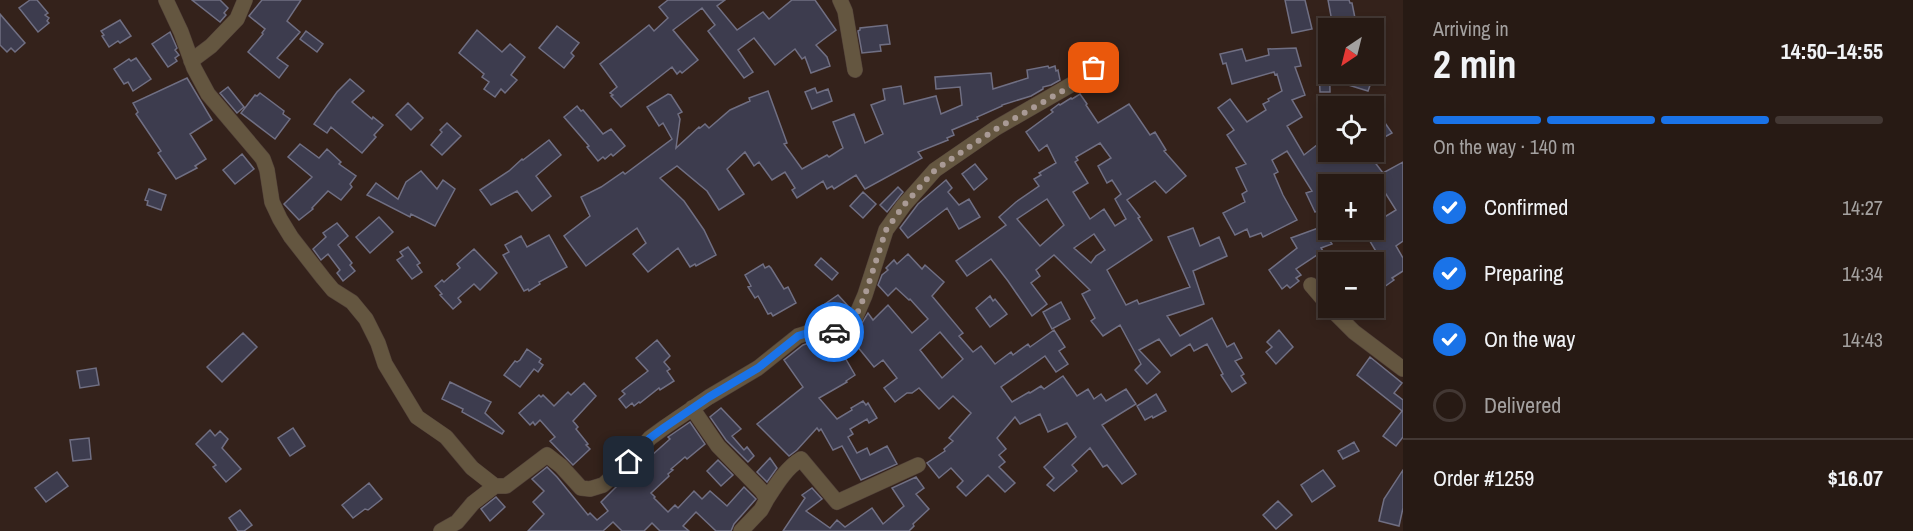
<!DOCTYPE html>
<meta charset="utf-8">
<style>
:root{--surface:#271a14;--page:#332722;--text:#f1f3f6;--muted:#a4a1a0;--line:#433834;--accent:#1a73e8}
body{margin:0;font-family:"Archivo Narrow",sans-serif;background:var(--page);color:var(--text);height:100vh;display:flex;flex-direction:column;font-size:22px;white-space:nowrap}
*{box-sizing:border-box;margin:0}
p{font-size:20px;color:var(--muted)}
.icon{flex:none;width:33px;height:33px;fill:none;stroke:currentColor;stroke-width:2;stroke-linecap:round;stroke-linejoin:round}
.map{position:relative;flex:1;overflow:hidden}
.panel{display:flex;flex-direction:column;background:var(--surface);width:510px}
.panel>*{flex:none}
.needle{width:39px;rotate:215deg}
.buttons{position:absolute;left:1318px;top:18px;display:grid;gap:12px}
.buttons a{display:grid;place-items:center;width:66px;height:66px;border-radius:0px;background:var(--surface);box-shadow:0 3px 9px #0003,0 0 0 2px var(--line);font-size:30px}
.pin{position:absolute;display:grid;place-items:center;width:51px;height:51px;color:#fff;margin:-26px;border-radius:12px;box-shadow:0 3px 9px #0006}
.courier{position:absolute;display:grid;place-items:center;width:60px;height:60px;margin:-30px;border:4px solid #1a73e8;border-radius:50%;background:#fff;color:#222;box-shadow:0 2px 8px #0007}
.headline em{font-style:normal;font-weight:700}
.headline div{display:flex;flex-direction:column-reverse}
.headline{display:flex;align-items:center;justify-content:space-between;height:102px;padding:0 30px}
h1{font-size:39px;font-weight:700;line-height:45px}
.bar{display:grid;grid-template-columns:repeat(4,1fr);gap:9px 6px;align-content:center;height:72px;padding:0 30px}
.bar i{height:8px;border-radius:4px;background:var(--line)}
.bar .current{background:var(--accent)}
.bar p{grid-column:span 4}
.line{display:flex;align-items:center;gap:15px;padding:0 30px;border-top:2px solid var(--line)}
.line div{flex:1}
ol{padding:0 30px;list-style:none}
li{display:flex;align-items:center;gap:18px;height:66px}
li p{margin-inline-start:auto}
li .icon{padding:6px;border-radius:50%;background:var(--accent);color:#fff;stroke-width:4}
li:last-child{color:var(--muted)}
li i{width:33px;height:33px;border:3px solid var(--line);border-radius:50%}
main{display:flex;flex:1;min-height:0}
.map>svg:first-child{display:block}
.building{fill:#3d3c4e;stroke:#706f83;stroke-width:1.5;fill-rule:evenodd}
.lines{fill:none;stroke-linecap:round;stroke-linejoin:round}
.minor-casing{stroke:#514039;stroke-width:16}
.minor{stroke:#645640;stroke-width:15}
.done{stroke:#a99a95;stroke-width:6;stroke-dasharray:0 10.8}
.route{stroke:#1a73e8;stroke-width:8}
</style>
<main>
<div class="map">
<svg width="1403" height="531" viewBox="0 0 1403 531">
<rect width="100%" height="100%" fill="#34221b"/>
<path class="building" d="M30,0h7l11,13 -3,2 4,3 -2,3 2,2 -11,9 -19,-24z
M192,0h28l8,8 -4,5 2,2 -6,7z
M262,0h39l-14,21 13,11 -23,26 11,8 -9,12 -31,-26 15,-18 -1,-1 3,-4 -16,-13z
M668,0h57l-8,6 20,24 26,-18 6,7 23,-19h23l21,30 -20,15 11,12 3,9 -19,7 -6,-16 -3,2 -7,-10 -20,16 -21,-27 -16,12 15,22 -9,6 -36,-47 7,-6 -13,-17 -29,22 25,30 -16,13 -2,-2 -3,3 -5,-7 -51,40 -10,-11 2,-1 -3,-2 7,-6 -17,-23 49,-39 5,6 14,-13 -9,-11z
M1285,0h20l7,29 -20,4z
M1328,0h21l1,3h2l4,20 -23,4z
M0,14l25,29 -10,9 -4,-4 -4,4 -7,-7z
M120,20l11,16 -11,7 -2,-2 -9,6 -7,-11 2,-1 -3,-4z
M887,25l3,19 -10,1 1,6 -19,2 -4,-22 2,-1v-2z
M557,26l22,17 -8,10 3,3 -10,12 -25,-20z
M477,30l25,22 8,-8 15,13 -14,18 6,5 -12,13 -4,-4 -6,8 -11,-8 5,-7 -7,-5 2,-3 -25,-21z
M306,31l17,13 -6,8 -17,-13z
M170,32l7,16 -2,2 4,5 -4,3 2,3 -9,6 -16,-23z
M1329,46l1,46h-10l-2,-45z
M1296,48l5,18 -6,1 10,28 -13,5 10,17 -15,9 17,29 18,-14 13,16 8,-5 7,9 13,-9h4l16,21 20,-11v79l-7,5 7,12v13l-11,7 2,2 -20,14v-32h-11l14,-9 -12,-20 9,-3v-3l6,-4 -2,-2 18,-11 -10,-16 -12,9v-19l-11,-10 -14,10h-20v21l-14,7 -9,-19 6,-2 -25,-40 -15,9 6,12 -4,2 9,21 14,25 -34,17 -2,-4 -11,4 -3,-8 -12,6 -12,-22 22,-11 -3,-8 5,-3 -11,-23 10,-4 -19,-29 7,-5 -16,-22 12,-9 17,23 19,-12 -3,-6 6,-3 -1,-2 14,-8 -5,-17 -2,1 -1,-3 -42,12 -6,-21 -3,1 -3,-10 22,-5 4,12 23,-6 -1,-6z
M136,58l15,21 -18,12 -5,-9 -4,2 -10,-15 15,-10 2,2z
M1048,66l1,2 6,-2 1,5 2,-1 2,10 -9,5 -8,2v2l-12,7 -29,9v1l-25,11 1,2 -26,11 2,5 -7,3 1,2 -30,12 4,6 -57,31 -9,-14 -22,14 -2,-3 -5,3 -4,-8 -26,17 -5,-8 3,-2 -10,-16 -13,8 -13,-18 -5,4 -9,-14 -18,17 17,25 -25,16 -12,-19 -30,-25 -17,12 24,23 20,29 12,25 -20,11 -1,-2 -5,3 -12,-19 -30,24 -15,-18 13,-11 -9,-15 -51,38 -22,-30 26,-20 -9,-19 20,-10 22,-15 2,2 47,-35 -9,-16 -4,3 -12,-19 21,-13 3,1 11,17 -4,2 2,5 -4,29 23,-21 1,1 5,-4 4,4 21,-18 20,-9 -1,-3 19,-7 19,52 -3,1 18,25 25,-14 2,2 14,-9 -10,-26 21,-8 11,29 18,-9 -12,-29 14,-5 -2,-11 18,-3 3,18 32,-8 5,18 21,-9 -2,-18 -24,2 -1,-12 56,-4 2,16 35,-11 -1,-8z
M1348,74h26l-6,17 -23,-7z
M187,78l25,42 -22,14 16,25 -11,7 2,2 -21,11 -18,-26 3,-2 -25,-37 2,-2 -5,-9z
M350,79l14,12 -12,11 20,17 1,-2 10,8 -9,10 2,2 -14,16 -31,-26 -4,6 -13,-9 23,-32z
M228,87l16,20 -7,6 -17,-20z
M815,88l2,5 11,-4 4,12 -20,8 -7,-17z
M260,93l24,18 -1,3 7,5 -15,20 -34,-26 14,-18 2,1z
M1080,94l7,10 -1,1 12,18 31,-19 21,31 5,-3 11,18 -2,1 22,25 -20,17 -11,-12 -28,19 13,17 -2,1 14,22 -45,30 19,35 11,-5 2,4 51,-17 -22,-50 25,-9 7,18 19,-9 8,19 -34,15 11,33 -37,12 13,20 32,-18 15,29 7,-4 8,15 -7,3 9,13 -3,2 5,7 -14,9 -11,-17 2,-1 -16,-30 -13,7 -4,-7 -19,12 -12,-17 -20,11 21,22 -13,12 -12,-14 6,-6 -21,-39 -17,11 -12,-15 4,-3 -13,-24 8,-4 -36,-35 -18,15 4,6 -9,7 16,21 -15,12 -24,-35 -17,-22 -24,17 -11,-15 50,-36 -7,-8 17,-15 23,-16 -5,-7 7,-4 -2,-2 17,-10 -9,-18 -8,6 -13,-19 27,-20 -2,-2 8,-6 1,1 11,-7 1,1zM1100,143l11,15 -13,8 9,17 5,-3 9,14 -6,5 11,20 -11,7 -11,-17 -14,10 -17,-27 15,-9 -13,-21 3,-2 -2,-3zM1047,199l17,26 -24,21 -23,-27zM1094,234l11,16 -9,6 -5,7 -17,-15z
M408,103l15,15 -12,12 -15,-15z
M577,106l4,5 2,-1 20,24 8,-5 14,17 -12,10 -2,-2 -6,5 -2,-2 -5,4 -11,-14 2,-1 -25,-29z
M1374,107l18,26 -18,10z
M447,123l14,13 -19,19 -11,-10 11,-13 -2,-2z
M549,140l12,15 -25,21 15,20 -19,15 -15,-20 -26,14 -11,-15 29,-19 13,-12 1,1z
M300,144l19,14 8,-9 14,13 -2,2 17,12 -6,8 2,3 -11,13 -13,-9 -16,17 1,1 -14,11 -15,-16 28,-27 -24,-20z
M242,154l12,15 -19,15 -12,-14z
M975,164l12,15 -13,11 -12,-16z
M421,171l16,18 6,-9 12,9 -20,37 -24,-12 -1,3 -43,-22 9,-12 22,16 8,-17z
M946,180l6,8 -4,4 11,13 10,-6 11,18 -21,12 -12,-21 -39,30 -8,-10 18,-24z
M898,187l5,5 -16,20 -7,-7z
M149,189l17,6 -5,15 -14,-5 1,-4 -3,-1z
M863,192l13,12 -13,14 -13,-12z
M379,217l14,15 -23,21 -14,-16z
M337,223l11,13 -10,9 14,18 -2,2 5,6 -12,10 -6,-8 3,-3 -12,-16 -7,6 -8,-11 13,-12 -3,-4z
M1329,224v11l-2,2 5,7 -11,4 2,3 -27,18 5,6 -5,3 3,3 -9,7 -3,-3 -5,4 -13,-19 28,-22 -6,-10z
M549,235l18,32 -28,15 1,2 -11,7 -1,-2 -4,2 -21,-36 6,-3 -4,-7 16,-9 6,11z
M408,247l12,16 -3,2 5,7 -10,7 -15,-19 6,-4 -3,-4z
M474,249l23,24 -17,17 -6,-6 -16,14 3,4 -8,7 -13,-14 2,-1 -7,-8 7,-6 2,2 16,-14 -3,-4z
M908,254l14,15 3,-4 19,17 -12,14 31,37 -4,3 14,16 8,-6 14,18 16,-12 2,3 15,-11 2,3 24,-17 11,17 -6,4 9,13 -12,8 -11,-16 -44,31 11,15 17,-10 1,1 11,-7 3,3 19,-13 14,20 11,-7 6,10 7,-5 5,7 20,-12 10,15 -34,21 34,49 -14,10 -15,-19 -4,2 -13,-19 -18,17 5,6 -23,20 -7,-6 7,-7 -10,-11 32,-30 -9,-14 -19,9 -8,-18 -20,10 -5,-7 -18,21 9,11 -7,6 6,7 -6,5 16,16 -10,9 -17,-17 -22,21 -9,-9 6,-6 -12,-13 -12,10 -12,-15 18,-12 -1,-2 9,-8 -4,-3 22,-25 -18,-17 -14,13 -20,-21 -7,5h-5l-12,9 -11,-14 13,-10 -14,-18 -9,7 -26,-32 14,-12 6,-10 5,7 15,-15 24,28 16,-14 -18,-20 -1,1 -13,-12 -8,8 -10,-11 4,-10 6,-5 -2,-2 8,-8 3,4zM940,332l23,27 -21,19 -22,-28z
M821,258l17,15 -6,7 -17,-15z
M763,264l2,4 4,-2 2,2 13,21 4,-2 8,16 -23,13 -2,-3 -3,1 -10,-18 -3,2 -7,-11 3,-1 -6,-11z
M838,295l11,12 -13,12 -11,-15z
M990,296l3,5 2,-2 12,15 -17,13 -14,-19z
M1061,302l9,17 -18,10 -9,-17z
M1279,330l14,17 -17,17 -10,-12 6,-5 -5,-5z
M243,333l14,14 -35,35 -15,-15z
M823,338l7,4h6l19,33 -9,6 1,1 -28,16 18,21 15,-9 -1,-2 12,-7 3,4 2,-2 9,15 -8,5 -2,-4 -17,10 3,5 -5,3 9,16 10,-5 3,7 17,-9 10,18 -36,16 -19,-34 -9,4 -12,-21 -2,2 -2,-3 -20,22 -8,6 -32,-32 46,-37 -19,-27 19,-15z
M657,340l13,16 -6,6 6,7 -3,2 7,10 -14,9 -1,-2 -19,15 -1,-1 -5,4 -2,-3 -6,5 -7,-9 6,-5 -3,-3 26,-20 -12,-13z
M527,349l14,10 -2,3 4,3 -5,7 -4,-3 -14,18 -16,-12 11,-14 2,1 3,-2z
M1370,357l32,26 -8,10 9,7v37l-7,9 -13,-10 19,-25 -45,-36z
M96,368l3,17 -19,3 -3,-17z
M450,382l41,20 -6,11 19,18 -2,3 -40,-22 1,-3 -21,-10z
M584,383l12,13 -23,25 5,6 -2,2 12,15 -2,1 4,4 -17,16 -23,-24 5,-4 -15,-17 -5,5 -2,-3 -3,3 -11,-12 20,-18 2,2 2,-2 11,11 14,-14 3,3z
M1156,394l10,17 -13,7 -1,-2 -7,4 -8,-14z
M721,408l20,21 -9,7 12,14 3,-3 7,9 -6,6 -22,-22 -16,-23z
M690,422l15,22 -18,15 -2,-2 -14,12 2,1 -5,4 1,2 -18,17 4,4 -1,1 14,14 7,-7 3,3 16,-17 8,8 8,-8 17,15 17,-19 12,12 -22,25 -3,7h-15l-20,-19 -13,14 6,5h-29l-8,-8 -8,8h-22l-9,-9 -10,9h-75l16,-17 -11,-12 11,-11 -12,-12 15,-12 10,10 31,38 2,-2 7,7 11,-9 -7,-9 14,-14 55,-49 -2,-2z
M293,428l12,18 -15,10 -12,-18z
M210,430l5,6 5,-5 8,8 -6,9 19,21 -15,13 -13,-15 3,-2 -20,-21z
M89,438l2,21 -18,2 -3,-21z
M1354,442l5,9 -16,8 -5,-8z
M770,458l7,10 -10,14 -10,-10z
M718,460l15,15 -12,11 -14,-15z
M1323,470l12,16 -23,16 -11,-17z
M1403,470v38l-4,18 -20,-5 5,-22z
M57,472l11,14 -22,16 -11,-14z
M916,477l8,11 -8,6 13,15 -16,15 1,2 -5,5h-126l22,-33 -3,-3 10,-7 10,11 -16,12 24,17 7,-8 8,7 27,-19 11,16 21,-18 -12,-18z
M369,483l13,16 -14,11 -3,-1 -12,9 -11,-13z
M496,497l9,10 -15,14 -9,-12z
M1278,501l14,14 -16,14 -13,-14z
M240,510l12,15 -8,6h-6l-9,-13z"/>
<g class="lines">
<g class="minor-casing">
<path id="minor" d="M166,0l15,32 13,36 14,26 55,65 4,11 5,32 8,17 11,18 32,41 10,12 19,12 14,17 12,24 7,21 32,53 29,20 26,31 23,18
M840,0l5,11 10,59
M191,61l20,-15 26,-27 8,-19
M1311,285l18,21
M1330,308l24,24 49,37
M692,408l26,38 44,45 5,8 -6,11 -20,21
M767,499c9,-14 19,-31 34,-40l36,43 81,-37
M441,531l16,-9 16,-19 22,-17h11l41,-31 14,11 20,22 9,1 13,-4 26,-23 21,-24 15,-11 44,-30 49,-29 40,-32 26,-8 10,5 22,-17 9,-21 21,-65 18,-25 31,-35 61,-42 92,-53 6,-7 2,-9"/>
</g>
<use href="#minor" class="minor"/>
</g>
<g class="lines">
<path class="done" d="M834,332l22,-16 9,-21 21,-65 18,-25 31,-35 61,-41 84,-48 14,-13"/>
<path class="route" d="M629,462l21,-24 15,-11 44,-30 49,-29 40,-32 26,-8 10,4"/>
</g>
</svg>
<div class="buttons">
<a><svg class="needle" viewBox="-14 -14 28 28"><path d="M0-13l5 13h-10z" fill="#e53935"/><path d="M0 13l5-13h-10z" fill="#a4a1a0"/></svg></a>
<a><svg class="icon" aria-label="locate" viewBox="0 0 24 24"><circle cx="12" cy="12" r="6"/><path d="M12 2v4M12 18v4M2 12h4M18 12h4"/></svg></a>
<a>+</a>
<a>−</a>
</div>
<div class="pin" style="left:1094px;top:68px;background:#ea580c"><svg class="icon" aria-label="bag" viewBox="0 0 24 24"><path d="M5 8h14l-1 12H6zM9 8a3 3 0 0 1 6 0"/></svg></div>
<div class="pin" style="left:629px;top:462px;background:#1f2937"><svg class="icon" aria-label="home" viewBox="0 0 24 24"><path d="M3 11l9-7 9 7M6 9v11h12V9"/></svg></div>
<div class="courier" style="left:834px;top:332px"><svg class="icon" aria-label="car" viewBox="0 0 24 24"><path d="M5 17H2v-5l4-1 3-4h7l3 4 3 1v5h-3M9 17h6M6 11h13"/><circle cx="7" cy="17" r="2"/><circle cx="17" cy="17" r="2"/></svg></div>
</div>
<section class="panel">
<div class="headline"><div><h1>2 min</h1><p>Arriving in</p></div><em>14:50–14:55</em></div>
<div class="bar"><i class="current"></i><i class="current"></i><i class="current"></i><i></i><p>On the way · 140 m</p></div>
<ol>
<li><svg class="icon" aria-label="check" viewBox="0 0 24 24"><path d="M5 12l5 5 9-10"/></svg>Confirmed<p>14:27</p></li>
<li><svg class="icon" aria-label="check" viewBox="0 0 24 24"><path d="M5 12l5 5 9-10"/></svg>Preparing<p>14:34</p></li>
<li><svg class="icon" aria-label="check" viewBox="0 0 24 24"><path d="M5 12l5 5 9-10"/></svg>On the way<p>14:43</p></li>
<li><i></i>Delivered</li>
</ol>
<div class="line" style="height:78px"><div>Order #1259</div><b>$16.07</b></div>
</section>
</main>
